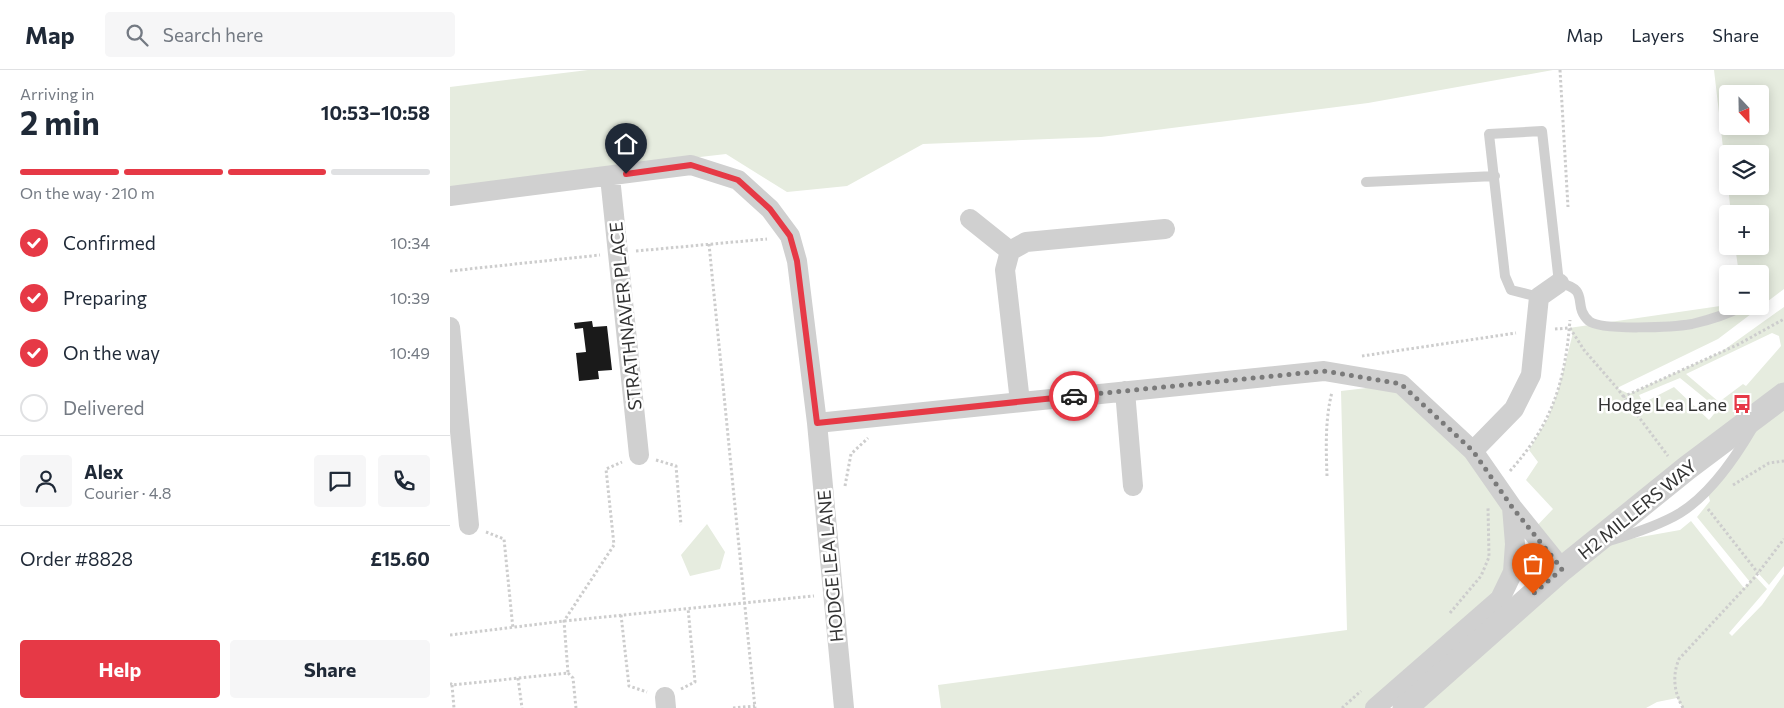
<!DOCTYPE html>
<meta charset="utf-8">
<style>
:root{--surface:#fff;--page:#f6f6f7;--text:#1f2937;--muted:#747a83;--line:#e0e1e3;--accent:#e63946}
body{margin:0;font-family:Commissioner,sans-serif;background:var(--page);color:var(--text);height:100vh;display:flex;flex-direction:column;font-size:19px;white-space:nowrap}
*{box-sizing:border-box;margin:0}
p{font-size:16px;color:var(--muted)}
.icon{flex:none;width:28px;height:28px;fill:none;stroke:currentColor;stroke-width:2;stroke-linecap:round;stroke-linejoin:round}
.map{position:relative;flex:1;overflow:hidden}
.details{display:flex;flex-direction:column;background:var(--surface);width:450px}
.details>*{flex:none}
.needle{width:32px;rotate:158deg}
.tools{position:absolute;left:1269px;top:15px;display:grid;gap:10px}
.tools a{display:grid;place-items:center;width:50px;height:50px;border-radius:5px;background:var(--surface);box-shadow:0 2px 12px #0003;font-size:25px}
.pin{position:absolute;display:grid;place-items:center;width:42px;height:42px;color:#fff;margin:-51px -21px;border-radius:50% 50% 50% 0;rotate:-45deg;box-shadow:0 0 5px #0007}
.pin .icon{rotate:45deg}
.courier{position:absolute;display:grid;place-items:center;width:50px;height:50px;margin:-25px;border:4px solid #e63946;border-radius:50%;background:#fff;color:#222;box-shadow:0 1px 6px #0007}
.summary em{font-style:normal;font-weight:700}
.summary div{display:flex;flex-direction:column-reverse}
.summary{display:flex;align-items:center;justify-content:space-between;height:85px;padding:0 20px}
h1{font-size:32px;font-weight:700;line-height:38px}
.bar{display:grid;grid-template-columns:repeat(4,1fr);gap:8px 5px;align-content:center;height:60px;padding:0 20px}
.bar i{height:6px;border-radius:4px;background:var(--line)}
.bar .selected{background:var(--accent)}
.bar p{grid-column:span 4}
.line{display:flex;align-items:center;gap:12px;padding:0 20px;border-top:1px solid var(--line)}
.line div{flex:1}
.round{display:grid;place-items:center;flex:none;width:52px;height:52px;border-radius:5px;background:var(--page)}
ol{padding:0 20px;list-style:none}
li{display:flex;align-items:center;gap:15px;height:55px}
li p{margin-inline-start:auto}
li .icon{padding:5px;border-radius:50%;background:var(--accent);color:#fff;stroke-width:4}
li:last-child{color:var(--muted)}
li i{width:28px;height:28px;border:2px solid var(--line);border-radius:50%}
.action{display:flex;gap:10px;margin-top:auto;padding:10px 20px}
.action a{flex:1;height:58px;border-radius:5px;background:var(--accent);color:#fff;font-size:20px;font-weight:700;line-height:58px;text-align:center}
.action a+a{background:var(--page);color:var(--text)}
header{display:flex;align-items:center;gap:30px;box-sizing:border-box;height:70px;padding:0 25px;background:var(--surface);border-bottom:1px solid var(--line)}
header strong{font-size:24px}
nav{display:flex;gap:28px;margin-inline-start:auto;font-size:18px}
.search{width:350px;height:45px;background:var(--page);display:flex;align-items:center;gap:12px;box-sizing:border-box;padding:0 18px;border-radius:5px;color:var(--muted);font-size:19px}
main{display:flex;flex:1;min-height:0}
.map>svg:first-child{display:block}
.green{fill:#e6ecdf;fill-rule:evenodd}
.building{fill:#1a1a1a}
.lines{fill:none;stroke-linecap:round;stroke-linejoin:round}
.path{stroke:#cdcdcd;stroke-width:3;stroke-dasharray:2.5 2.5;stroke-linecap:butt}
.service{stroke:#d0d0d0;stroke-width:10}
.minor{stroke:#d0d0d0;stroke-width:20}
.tertiary{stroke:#d0d0d0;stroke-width:25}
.done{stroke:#7a7a7a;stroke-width:5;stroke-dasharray:0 9}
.route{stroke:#e63946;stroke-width:6}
.labels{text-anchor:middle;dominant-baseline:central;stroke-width:5;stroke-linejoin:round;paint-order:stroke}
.street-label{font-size:18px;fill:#333;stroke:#fff}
.poi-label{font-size:18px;fill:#333;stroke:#fff;text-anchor:end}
</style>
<header>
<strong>Map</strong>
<div class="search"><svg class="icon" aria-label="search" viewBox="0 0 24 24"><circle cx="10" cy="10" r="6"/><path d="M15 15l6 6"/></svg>Search here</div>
<nav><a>Map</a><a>Layers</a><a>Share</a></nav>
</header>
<main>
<section class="details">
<div class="summary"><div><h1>2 min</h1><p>Arriving in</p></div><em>10:53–10:58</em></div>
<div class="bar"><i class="selected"></i><i class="selected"></i><i class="selected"></i><i></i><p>On the way · 210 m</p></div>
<ol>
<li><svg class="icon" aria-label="check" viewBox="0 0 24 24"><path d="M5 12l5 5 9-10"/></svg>Confirmed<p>10:34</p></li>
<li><svg class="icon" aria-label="check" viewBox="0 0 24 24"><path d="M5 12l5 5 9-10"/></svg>Preparing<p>10:39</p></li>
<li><svg class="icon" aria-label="check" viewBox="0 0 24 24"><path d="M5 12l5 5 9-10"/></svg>On the way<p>10:49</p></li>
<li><i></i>Delivered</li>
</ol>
<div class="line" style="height:90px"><a class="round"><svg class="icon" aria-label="person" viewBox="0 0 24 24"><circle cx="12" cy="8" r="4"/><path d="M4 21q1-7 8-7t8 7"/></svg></a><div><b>Alex</b><p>Courier · 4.8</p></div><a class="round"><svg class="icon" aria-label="chat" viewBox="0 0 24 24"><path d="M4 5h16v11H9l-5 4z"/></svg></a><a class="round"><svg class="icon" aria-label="phone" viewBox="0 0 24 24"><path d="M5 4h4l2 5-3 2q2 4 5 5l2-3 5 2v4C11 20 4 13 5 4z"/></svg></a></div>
<div class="line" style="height:65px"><div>Order #8828</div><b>£15.60</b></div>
<div class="action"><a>Help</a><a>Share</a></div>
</section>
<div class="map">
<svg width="1334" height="638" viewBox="0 0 1334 638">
<rect width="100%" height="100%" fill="#fff"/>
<path class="green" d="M138,0h965l-185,33 -267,34 -178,7 -76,42 -60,6 -61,-38 -113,13 -163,28v-108z
M1264,0h70v219l-66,50 -101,49 12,6 92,-42 63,-45v259l-15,19 -11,-12 -3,3 12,13 -38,44 3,3 30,-31 22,-31v134h-101l-6,-10 -20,4 -11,6h-241l157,-139 -31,-37 22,-23 -27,-29 12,-18 -9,-12 19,-32 10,-27 15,-58 -4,-5 158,-23 33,1v-32h-21l-4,-28h25v-32h-29l-3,-28h32v-32h-32l-1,28zM1278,24h32v32h-32zM1322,263l7,3 2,10 -35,40 -3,-2 -24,18 -33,-28zM1230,308l38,31 -9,11 -35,-33 -31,16 -4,-8zM1312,343l-54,80 2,8 -13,16 53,65 -6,6 -53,-67 -11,9 -90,16z
M951,314l111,123 -12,92 -125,109h-434l-3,-23 409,-55 -6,-239z
M257,454l18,28 -5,17 -30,7 -9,-21z"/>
<path class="building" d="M142,251l1,6 14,-1 5,44 -14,1 1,8 -20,2 -3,-28 10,-1 -3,-24 -8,1 -1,-6z"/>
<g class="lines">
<path class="path" d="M1110,0l8,137
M259,174l46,464
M186,181l131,-12
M0,201l150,-16
M1120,258l14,22 33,38 51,68
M1105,259l14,-1
M912,286l154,-23
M1173,327l116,-53 45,-25
M206,390l20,6 5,59
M1060,401c42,-47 55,-88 60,-151
M877,406c-1,-28 -2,-57 5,-84
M1283,415l36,-22 15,-2
M395,416l6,-32 17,-16
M1258,439l50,64
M36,462l18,7 9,90
M1000,543l31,-37 8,-19 -1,-50
M171,545l8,71 18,6
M0,565l114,-14 250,-25
M118,603l5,5 3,30
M68,608l4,30
M0,613l2,2 116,-12 -4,-52 50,-76 -8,-76 16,-7
M2,615l2,23
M231,619l14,-7 -7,-74
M283,638l22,-2
M892,638l19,-17
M1233,638c-9,-16 -11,-32 -4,-49l76,-82 29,-38"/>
<path class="service" d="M916,112l129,-6
M1089,227l-28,-7 -6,-14 -16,-142 53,-3 17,152c33,7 12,22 30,38 12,10 86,6 103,3 17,-4 36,-10 51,-18
M1159,471c20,-6 53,-17 71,-28 29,-18 55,-55 72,-84"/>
<path class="minor" d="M160,107l29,278
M0,126l241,-31 47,15 32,29 20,27 7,25 20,162 27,285
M520,149l40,32
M0,257l19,198
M675,321l8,95
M570,332l-15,-132 5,-19 16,-9 139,-13
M367,353l507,-52 77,13 72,67 39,56 50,62
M1023,381l41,-42 17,-34 8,-78 20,-14
M215,627l1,11
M925,638l125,-109 13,-27 2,-28 -3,-37"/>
<path class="tertiary" d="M955,638l157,-139 125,-101 97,-73"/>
</g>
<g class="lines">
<path class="done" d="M624,326l250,-25 77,13 72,67 39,56 50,62 -29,25"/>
<path class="route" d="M176,104l65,-9 47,15 32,29 20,27 7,25 20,162 257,-27"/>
</g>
<defs>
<g id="bus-bare" transform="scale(1.5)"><path d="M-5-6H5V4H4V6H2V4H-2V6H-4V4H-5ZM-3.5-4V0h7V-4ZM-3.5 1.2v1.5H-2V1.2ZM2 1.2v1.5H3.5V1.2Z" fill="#e63946" stroke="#fff" stroke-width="2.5" paint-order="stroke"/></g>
</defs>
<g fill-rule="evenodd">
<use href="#bus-bare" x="1292" y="334"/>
</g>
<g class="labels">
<g class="street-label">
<text transform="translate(175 246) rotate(-96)">STRATHNAVER PLACE</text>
<text transform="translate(1187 439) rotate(-39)">H2 MILLERS WAY</text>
<text transform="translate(380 496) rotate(-95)">HODGE LEA LANE</text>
</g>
<g class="poi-label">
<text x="1277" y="334">Hodge Lea Lane</text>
</g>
</g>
</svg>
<div class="tools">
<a><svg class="needle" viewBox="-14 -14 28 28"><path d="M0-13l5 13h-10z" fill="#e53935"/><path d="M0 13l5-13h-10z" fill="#747a83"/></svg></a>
<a><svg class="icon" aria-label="layers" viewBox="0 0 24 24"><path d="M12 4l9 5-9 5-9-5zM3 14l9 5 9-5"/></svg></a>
<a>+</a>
<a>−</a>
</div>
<div class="pin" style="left:1083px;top:524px;background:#ea580c"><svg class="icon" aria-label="bag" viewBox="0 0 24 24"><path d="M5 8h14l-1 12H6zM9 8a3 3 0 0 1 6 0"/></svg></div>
<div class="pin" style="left:176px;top:104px;background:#1f2937"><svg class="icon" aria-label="home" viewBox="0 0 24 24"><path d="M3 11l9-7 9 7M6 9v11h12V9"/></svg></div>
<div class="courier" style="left:624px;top:326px"><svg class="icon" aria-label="car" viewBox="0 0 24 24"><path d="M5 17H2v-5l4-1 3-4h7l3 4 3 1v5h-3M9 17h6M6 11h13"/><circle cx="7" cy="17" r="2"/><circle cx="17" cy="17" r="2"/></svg></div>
</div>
</main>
